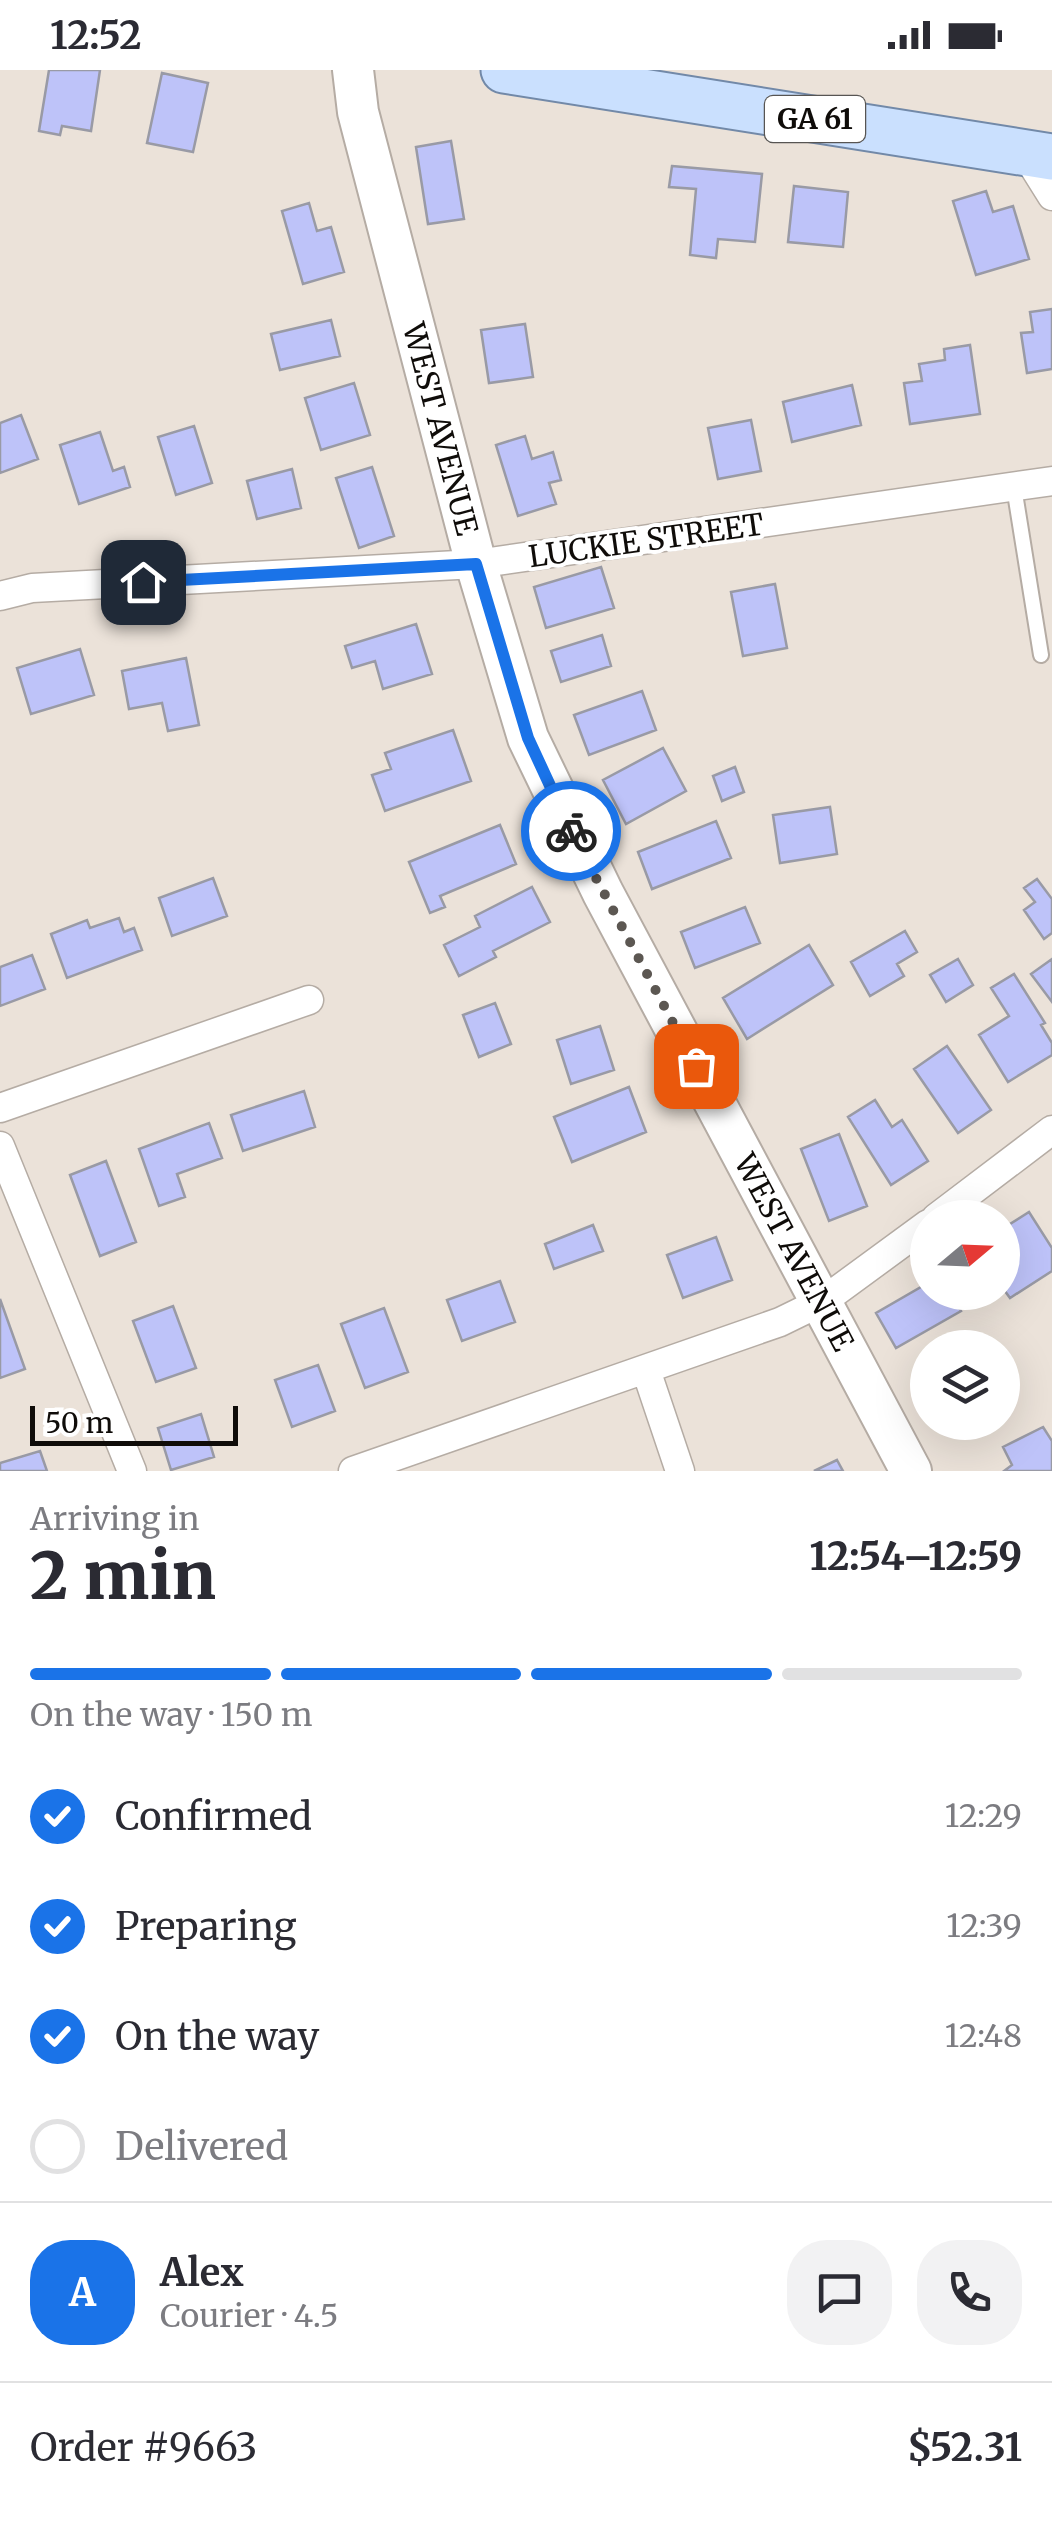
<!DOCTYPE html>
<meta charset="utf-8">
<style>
:root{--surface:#fff;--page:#f2f2f3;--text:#2b2b33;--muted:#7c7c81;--line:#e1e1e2;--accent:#1a73e8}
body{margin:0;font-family:Merriweather,serif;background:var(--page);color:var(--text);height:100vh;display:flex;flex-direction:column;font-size:38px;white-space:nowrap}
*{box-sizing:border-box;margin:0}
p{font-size:32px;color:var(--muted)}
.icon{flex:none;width:55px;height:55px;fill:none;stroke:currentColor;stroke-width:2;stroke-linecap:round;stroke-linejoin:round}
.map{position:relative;height:1401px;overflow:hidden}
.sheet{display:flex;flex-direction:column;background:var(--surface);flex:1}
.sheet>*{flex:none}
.needle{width:65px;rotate:71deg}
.buttons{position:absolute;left:910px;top:1130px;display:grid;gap:20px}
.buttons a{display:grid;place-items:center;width:110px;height:110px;border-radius:50%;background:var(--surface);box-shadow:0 10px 40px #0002;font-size:50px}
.scale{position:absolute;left:30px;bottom:25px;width:208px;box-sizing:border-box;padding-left:10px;border:5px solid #0f0c09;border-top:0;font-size:28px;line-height:35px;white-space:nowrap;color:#0f0c09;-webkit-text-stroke:8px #fff;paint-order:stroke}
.pin{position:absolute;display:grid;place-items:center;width:85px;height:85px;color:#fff;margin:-42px;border-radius:20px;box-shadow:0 5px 15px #0006}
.courier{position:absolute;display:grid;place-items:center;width:100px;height:100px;margin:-50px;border:8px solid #1a73e8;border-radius:50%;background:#fff;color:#222;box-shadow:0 2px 12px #0007}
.headline em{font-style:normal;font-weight:800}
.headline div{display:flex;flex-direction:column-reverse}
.headline{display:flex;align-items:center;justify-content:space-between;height:170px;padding:0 30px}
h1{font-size:65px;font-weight:800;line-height:75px}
.bar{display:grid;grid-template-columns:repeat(4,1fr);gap:15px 10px;align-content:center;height:120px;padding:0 30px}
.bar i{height:12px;border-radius:8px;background:var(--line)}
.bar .current{background:var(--accent)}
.bar p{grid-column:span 4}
.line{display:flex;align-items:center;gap:25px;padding:0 30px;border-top:2px solid var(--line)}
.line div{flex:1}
.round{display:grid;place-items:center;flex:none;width:105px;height:105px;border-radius:40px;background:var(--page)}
ol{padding:0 30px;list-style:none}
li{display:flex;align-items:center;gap:30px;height:110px}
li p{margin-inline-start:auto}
li .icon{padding:10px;border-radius:50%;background:var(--accent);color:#fff;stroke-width:4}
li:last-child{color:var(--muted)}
li i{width:55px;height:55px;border:5px solid var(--line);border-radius:50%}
.status{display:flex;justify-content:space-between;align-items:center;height:70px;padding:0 50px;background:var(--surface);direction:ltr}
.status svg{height:28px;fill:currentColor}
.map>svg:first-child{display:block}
.building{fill:#bec3f9;stroke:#999aa5;stroke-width:2.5}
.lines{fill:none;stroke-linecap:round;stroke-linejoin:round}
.lane-casing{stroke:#b5aca4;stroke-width:18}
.street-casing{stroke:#b5aca4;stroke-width:31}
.secondary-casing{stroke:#b5aca4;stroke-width:44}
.primary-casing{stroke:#7289a8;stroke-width:49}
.lane{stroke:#fff;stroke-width:14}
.street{stroke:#fff;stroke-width:28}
.secondary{stroke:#fff;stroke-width:40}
.primary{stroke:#cae0fe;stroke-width:45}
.done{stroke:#5c5752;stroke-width:10;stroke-dasharray:0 18}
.route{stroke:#1a73e8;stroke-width:12}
.labels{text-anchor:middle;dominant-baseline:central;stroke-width:8;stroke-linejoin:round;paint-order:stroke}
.shield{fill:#fff;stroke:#575553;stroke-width:2.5}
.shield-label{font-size:28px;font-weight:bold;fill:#0f0c09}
.street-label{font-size:30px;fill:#0f0c09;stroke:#fff}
</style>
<div class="status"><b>12:52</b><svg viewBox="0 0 49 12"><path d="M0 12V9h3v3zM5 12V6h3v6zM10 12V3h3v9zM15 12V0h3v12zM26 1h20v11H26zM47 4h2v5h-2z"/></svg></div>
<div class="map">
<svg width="1052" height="1401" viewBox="0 0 1052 1401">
<rect width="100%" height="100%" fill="#ebe2d9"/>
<path class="building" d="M49,0h51l-9,61 -29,-5 -2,9 -21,-4z
M162,3l46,10 -15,69 -46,-9z
M451,71l13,78 -36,5 -12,-77z
M672,96l90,8 -7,68 -37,-3 -2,19 -26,-3 6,-66 -27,-2z
M794,116l54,6 -5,55 -55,-5z
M986,121l7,21 20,-6 16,53 -53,16 -23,-74z
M309,133l8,28 14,-4 13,45 -41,12 -21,-73z
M1052,239v60l-25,4 -6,-40 12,-1 -3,-20z
M331,250l9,36 -60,14 -9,-36z
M525,254l8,53 -44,6 -8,-53z
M970,275l10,69 -70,10 -6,-41 18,-2 -3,-17 26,-4 -1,-11z
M354,313l16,52 -49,15 -16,-52z
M852,315l9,40 -69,17 -9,-40z
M21,345l17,44 -38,14v-50z
M751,350l10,51 -43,8 -10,-51z
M194,356l18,57 -36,12 -18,-58z
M100,362l13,39 11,-4 6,20 -51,17 -19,-59z
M525,366l7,23 21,-7 8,28 -12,3 7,21 -38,12 -22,-71z
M372,397l22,69 -35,12 -23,-70z
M292,399l9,39 -44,11 -10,-38z
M601,497l13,41 -68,20 -12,-41z
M775,514l12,64 -44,8 -12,-64z
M416,554l16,50 -49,15 -8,-28 -23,7 -7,-22z
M602,565l9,31 -50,16 -10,-31z
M80,579l14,46 -63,19 -14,-46z
M186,588l13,67 -31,6 -6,-28 -33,6 -7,-38z
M642,621l14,39 -67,25 -15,-40z
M453,660l18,51 -86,30 -13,-36 19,-6 -6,-16z
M663,678l23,43 -60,33 -23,-44z
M735,697l9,25 -22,9 -9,-25z
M830,737l7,47 -57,9 -7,-48z
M716,751l15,37 -79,31 -14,-37z
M500,755l16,39 -76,32 5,11 -15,6 -21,-51z
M213,808l14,38 -55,20 -13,-38z
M1037,809l15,20v34l-8,6 -20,-29 11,-8 -11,-14z
M532,817l18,35 -57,29 3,6 -37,19 -15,-31 36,-18 -5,-11z
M745,837l15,36 -65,25 -14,-36z
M119,848l5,14 10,-4 8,22 -75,28 -16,-44 36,-14 3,8z
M905,861l12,21 -20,12 7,12 -34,20 -19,-34z
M809,875l24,40 -86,54 -24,-41z
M32,885l13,34 -45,17v-39z
M958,889l15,26 -27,17 -16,-27z
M1052,889v43l-21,-28z
M1014,904l31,49 -4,2 11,18v12l-44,27 -29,-47 30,-19 -18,-28z
M495,933l16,41 -32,13 -16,-42z
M600,956l14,44 -43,14 -14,-44z
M947,976l44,64 -33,23 -44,-64z
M629,1017l17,45 -74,30 -18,-45z
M304,1021l11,36 -72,24 -12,-36z
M875,1030l17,27 10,-7 26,41 -37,24 -43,-68z
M209,1053l13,35 -45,16 8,23 -26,9 -20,-57z
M839,1064l28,72 -38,15 -28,-72z
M106,1091l30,81 -36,14 -30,-81z
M1029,1142l23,36v23l-42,27 -8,-11v-58z
M593,1155l10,26 -49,18 -9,-25z
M716,1167l16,43 -49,18 -16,-43z
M500,1211l15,41 -53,19 -15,-41z
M928,1213v9h22l11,19 -65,37 -20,-35z
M0,1229l25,70 -25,9z
M173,1236l23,62 -40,14 -23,-61z
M384,1238l24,64 -43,16 -24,-64z
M318,1295l17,46 -43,16 -17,-47z
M201,1344l13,43 -43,13 -13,-42z
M1043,1357l9,14v30h-48l8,-6 -9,-18z
M40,1381l7,20h-47v-8z
M837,1390l6,11h-29z"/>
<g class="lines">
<g class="lane-casing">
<path id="lane" d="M1014,417l27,168"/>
</g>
<g class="street-casing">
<path id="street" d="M1025,83l27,43
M0,526l32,-8 444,-24 576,-83
M0,1038l309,-108
M0,1076l132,325
M936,1148l116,-88
M646,1300l34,101
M353,1401l427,-149 43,-21 105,-77"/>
</g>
<g class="secondary-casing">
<g id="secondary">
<path id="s1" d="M353,0l5,42 118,452 52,174 75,155 308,578"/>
</g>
</g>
<g class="primary-casing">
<path id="primary" d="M504,0l548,87"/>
</g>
<use href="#lane" class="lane"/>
<use href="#street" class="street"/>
<use href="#secondary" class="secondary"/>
<use href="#primary" class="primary"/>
</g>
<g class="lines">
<path class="done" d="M571,761l125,235"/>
<path class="route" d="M143,512l333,-18 52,174 43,93"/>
</g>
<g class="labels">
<rect class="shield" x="765" y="26" width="100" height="46" rx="8"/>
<g class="shield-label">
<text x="815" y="49">GA 61</text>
</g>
<g class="street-label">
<text stroke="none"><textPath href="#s1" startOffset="370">WEST AVENUE</textPath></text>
<text transform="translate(646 470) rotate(-8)">LUCKIE STREET</text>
<text stroke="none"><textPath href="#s1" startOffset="1270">WEST AVENUE</textPath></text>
</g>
</g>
</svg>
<div class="buttons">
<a><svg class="needle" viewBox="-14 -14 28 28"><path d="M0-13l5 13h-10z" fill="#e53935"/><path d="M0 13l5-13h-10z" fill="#7c7c81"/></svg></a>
<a><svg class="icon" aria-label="layers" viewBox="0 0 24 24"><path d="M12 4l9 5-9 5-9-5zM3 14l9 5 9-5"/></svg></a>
</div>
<div class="scale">50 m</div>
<div class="pin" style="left:696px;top:996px;background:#ea580c"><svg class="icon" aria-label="bag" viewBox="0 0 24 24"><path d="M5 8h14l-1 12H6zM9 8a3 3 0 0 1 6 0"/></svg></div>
<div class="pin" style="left:143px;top:512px;background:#1f2937"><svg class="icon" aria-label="home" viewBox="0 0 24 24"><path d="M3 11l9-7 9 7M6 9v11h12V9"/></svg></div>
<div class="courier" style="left:571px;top:761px"><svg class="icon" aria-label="bike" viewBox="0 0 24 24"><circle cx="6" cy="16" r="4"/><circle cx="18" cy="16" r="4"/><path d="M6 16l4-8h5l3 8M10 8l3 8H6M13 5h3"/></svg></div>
</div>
<section class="sheet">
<div class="headline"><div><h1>2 min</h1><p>Arriving in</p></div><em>12:54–12:59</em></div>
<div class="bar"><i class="current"></i><i class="current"></i><i class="current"></i><i></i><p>On the way · 150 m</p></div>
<ol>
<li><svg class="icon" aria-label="check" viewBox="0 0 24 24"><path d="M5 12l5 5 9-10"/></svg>Confirmed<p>12:29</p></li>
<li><svg class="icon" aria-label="check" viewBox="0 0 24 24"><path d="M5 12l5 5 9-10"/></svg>Preparing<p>12:39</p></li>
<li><svg class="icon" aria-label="check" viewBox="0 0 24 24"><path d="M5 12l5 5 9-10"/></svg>On the way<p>12:48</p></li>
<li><i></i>Delivered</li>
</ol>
<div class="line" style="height:180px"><b class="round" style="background:var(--accent);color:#fff">A</b><div><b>Alex</b><p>Courier · 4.5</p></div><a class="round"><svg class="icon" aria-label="chat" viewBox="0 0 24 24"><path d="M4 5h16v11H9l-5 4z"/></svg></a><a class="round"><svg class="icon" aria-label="phone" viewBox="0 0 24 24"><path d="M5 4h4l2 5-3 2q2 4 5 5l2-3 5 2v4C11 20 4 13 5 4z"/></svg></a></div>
<div class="line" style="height:130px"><div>Order #9663</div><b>$52.31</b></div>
</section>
